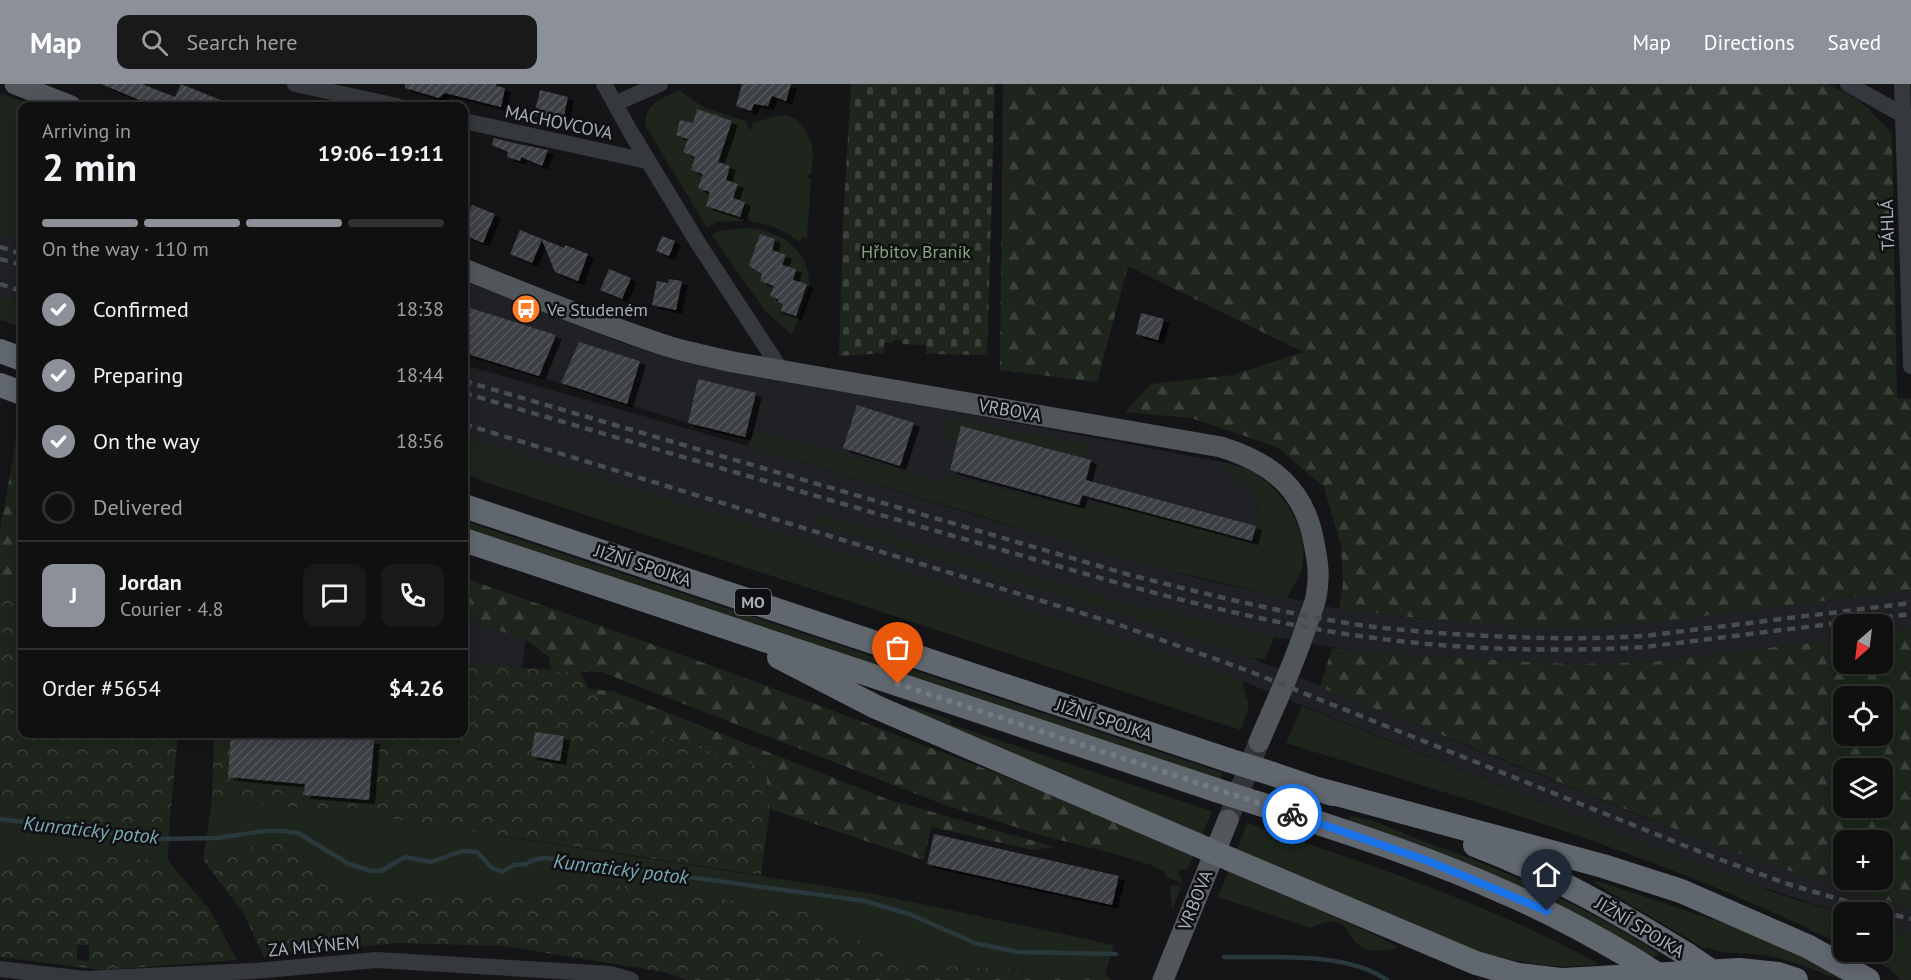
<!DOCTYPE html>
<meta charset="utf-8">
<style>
:root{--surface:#101011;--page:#19191a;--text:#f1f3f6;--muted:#9c9d9f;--line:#303031;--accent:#8c9099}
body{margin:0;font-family:"PT Sans",sans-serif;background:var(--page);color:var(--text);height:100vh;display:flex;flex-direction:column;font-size:22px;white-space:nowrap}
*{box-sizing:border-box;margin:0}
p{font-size:20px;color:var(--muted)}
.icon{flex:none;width:33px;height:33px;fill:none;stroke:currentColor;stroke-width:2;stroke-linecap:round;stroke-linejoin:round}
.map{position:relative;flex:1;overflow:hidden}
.details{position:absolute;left:18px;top:18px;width:450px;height:636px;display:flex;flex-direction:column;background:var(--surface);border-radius:12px;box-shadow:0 3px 15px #0003,0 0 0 2px var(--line)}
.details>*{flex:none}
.needle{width:39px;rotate:208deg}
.fabs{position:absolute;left:1833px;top:530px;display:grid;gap:12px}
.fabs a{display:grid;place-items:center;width:60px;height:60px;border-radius:12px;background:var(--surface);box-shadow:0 3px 15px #0003,0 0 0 2px var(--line);font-size:30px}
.pin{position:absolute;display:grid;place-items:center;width:51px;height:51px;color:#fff;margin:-62px -26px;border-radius:50% 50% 50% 0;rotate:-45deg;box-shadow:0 0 6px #0007}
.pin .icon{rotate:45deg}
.courier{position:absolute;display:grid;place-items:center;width:60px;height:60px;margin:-30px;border:4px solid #1a73e8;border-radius:50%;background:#fff;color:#222;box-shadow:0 2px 8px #0007}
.headline em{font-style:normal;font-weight:800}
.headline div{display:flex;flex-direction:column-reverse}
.headline{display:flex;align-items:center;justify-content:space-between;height:102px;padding:0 24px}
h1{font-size:39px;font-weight:800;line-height:45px}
.bar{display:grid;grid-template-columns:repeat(4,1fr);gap:9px 6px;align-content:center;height:72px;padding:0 24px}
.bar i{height:8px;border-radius:4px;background:var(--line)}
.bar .current{background:var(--accent)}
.bar p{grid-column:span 4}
.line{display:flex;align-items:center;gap:15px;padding:0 24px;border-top:2px solid var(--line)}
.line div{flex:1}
.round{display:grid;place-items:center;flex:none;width:63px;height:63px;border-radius:12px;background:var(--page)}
ol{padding:0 24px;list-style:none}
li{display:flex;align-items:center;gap:18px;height:66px}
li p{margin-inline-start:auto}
li .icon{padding:6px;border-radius:50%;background:var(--accent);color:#fff;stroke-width:4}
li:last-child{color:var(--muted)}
li i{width:33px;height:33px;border:3px solid var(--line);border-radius:50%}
header{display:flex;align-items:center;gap:36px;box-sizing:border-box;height:84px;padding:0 30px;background:var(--accent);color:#fff}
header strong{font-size:28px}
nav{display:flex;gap:33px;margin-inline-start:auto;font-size:21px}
.search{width:420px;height:54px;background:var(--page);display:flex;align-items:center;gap:15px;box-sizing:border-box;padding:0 21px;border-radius:12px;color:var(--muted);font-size:22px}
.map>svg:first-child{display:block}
.built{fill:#202124}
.green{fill:#1d251c;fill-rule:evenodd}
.forest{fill:url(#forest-firs);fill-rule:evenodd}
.cemetery{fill:url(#cemetery-stones)}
.park{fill:url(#park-crowns);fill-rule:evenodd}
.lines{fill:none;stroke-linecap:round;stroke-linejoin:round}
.stream{stroke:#29383c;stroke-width:4.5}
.building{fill:url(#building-hatch);filter:url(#shadow)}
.major-tunnel{stroke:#323437;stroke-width:21;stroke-dasharray:21 10;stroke-linecap:butt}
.minor{stroke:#35383c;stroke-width:16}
.major{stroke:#51565b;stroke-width:21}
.highway{stroke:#61676e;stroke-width:24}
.rail{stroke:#484d51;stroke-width:4.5;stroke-dasharray:8 6;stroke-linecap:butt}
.highway-bridge{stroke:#61676e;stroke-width:24}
.done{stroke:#737a80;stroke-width:6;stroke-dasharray:0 10.8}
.route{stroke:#1a73e8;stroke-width:8}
.labels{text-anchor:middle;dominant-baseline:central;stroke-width:5;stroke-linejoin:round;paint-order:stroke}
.shield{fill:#101012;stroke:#788086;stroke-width:1.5}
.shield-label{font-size:16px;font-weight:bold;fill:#a5b0b8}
.street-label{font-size:18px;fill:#a5b0b8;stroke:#101012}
.park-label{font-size:18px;fill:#83a57a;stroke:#101012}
.poi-label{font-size:18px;fill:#a5b0b8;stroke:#101012;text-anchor:start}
.water-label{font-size:20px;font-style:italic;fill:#78aab7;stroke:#101012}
</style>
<header>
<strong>Map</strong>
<div class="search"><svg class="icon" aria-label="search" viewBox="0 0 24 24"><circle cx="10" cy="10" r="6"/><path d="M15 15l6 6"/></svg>Search here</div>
<nav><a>Map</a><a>Directions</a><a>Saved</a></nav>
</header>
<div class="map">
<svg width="1911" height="896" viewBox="0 0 1911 896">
<defs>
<pattern id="forest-firs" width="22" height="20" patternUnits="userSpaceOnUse" patternTransform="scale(1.5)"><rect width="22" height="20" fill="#1d251c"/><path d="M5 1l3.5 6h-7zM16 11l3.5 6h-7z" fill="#3b423b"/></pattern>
<pattern id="cemetery-stones" width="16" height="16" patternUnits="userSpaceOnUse" patternTransform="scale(1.5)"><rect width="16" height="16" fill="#1d251c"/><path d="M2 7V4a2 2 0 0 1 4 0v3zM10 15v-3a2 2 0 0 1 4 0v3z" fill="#3b423b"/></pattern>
<pattern id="park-crowns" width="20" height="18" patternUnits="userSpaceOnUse" patternTransform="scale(1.5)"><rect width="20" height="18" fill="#1d251c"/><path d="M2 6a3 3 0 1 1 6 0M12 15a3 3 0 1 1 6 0" fill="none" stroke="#3b423b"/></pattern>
<pattern id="building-hatch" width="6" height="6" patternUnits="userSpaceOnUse" patternTransform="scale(1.5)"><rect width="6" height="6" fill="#3e4044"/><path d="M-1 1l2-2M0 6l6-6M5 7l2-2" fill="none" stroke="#57595d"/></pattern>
<filter id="shadow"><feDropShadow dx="6" dy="4" stdDeviation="0" flood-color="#0009"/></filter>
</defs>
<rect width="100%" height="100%" fill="#151517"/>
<path class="built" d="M0,148l22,7v64l-22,-7z
M464,197l158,62 54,16 552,104 1,10 24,17 6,22 -7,29 -148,-39 -19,7 -134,-34 -4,8 -194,-53 -8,7 -29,-7 -28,-7 -224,-70z
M464,281l284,81 240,73 212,60 139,30 85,10 85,5 102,1 38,-2 262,-33v40l-28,4 -1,-10h-38l-1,15 -191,23 -80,2 -206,-11 -92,-16 -157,-36 -299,-87 -3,8 302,90 134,46 394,160 105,39 89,30 72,20v25l-28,-7 -1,-13h-38l-1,2 -102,-34 -105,-40 -394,-159 -71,-25 -61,-21 -646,-198z
M464,534l62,22 -4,29 -58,-5z"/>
<path class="green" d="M679,6l26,18 41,13 3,8h4l-1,-6c10,-2 22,-8 33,-8 16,1 28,25 28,40 0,6 -1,13 -2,19h-4v4h4l-4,60 -4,-1 -3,5c-15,-11 -30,-19 -49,-20l-2,-4h-4l-1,3 -27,1 -10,6 -61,-101c-3,-23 16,-28 33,-37zM697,26l34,11 -13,41 12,4 -4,14 12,4 -5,14 12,4 -5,15 -34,-11 4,-14 -11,-4 4,-14 -12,-4 4,-13 -12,-5 5,-13 -12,-4 4,-15 13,3z
M0,9l35,13h-13v133l-22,-7z
M746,144c30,1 63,20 63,54 0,15 -12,39 -17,53l-27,-24 -54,-77 8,-3zM772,166l13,5 -3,10 14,4 -3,11 13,5 -6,19 1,1 -5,11 -9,-3 -1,3 -6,-2 3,-10 -5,-2v-3l-7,-3 3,-10 -14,-5 2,-7 -5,-2 1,-3z
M0,212l22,7v24l-22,-7z
M947,335l143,25 -5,15 -123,-33 -5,17 -8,-2 -7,-5z
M753,346l194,53 3,-8 135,34 19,-7 148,39 7,-29 -6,-22 -24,-17 -1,-10c8,3 19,5 26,10 31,20 53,54 49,91 -1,11 -11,24 -16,34l-153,-36 -386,-116z
M464,353l646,198 132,46 7,25 -8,24 -756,-248 -21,-9z
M818,430l299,87 157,36 -9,22 -14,-1 -134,-46 -302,-89z
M464,437l759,252 -3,7 -756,-250z
M910,622l41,14 -1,4 262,87 -10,24 -289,-123z
M1302,622l334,134 148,56 59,18v32c-176,-90 -369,-144 -557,-203z
M212,715l147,15 511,79 244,52 -9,29 -178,-9 -49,-14 -61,-37 -241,-34 -38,9h-209l-35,-44 -29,-2 -62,17z
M0,726l169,20 -1,31 -168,-13z
M1350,732c22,2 45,14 65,22 86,30 168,67 245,116l-9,4 -303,-137z
M1121,739l72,33 -6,13 -9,2 5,13 -16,-7 -4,-6 -12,-6 -40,-12z
M1247,739c121,41 240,80 353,141 -84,11 -150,-22 -225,-54 -46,-20 -92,-40 -138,-60z
M1229,786l153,68 16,10c-9,2 -19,4 -28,2 -28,-5 -14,-42 -60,-22l-92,-31z
M1594,796l154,51 44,19 57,30c-16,0 -25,-7 -40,-12 -18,-7 -36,-12 -55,-14 -16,-2 -33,1 -46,-7l-3,2 -109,-65z
M1174,800l7,3 -9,24 -2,-25z
M1883,841l28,7v48h-10l-11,-11 -37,-18h29z"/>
<path class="forest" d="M1003,0h825l32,17 32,32 5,265 14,1v191l-262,33c-103,10 -208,-2 -310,-14l4,-25 -2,-39 -17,-58 -47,-40 -86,-29 -66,-6 26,-28 82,-9 70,-23 -175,-86 -31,116 -97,-12z
M22,350v166l-22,-7v-62l17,-96z
M464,494c221,76 440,157 657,245l-10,30 -67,-17 -99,-31 -344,-133h-44c-6,-3 -8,-8 -7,-14l-24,-18 -62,-22z
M1911,546v277c-122,-31 -239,-78 -355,-126 -78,-32 -157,-63 -236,-94l12,-39 34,5 206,11 80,-2 191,-23 1,24h38l1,-29zM1844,612h38v39h-38zM1844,684h38v39h-38zM1844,756h38v39h-38z
M589,605l24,2 274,108 168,48 -23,3 -100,-23 -9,33 -153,-51 -5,-41 -139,-43z"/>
<path class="cemetery" d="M851,0h144l-8,271 -61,-1v-9l-24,-1 -1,-4h-8v3h-9v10l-45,3 4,-132z"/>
<path class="park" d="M0,509l22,7v134h156l-9,96 -169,-20z
M464,580l89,6 4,2h23l9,17 37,36 139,43 5,41 -9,66 -402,-61 -147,-15 2,-65h250z
M265,759l29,2 35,44h209l38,-9 134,17 107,17 61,37 49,14 178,9 7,6h-425l-23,-8 -159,-26 -108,-3 -133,14 -20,-43 -41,-54z
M0,764l168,13 42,49 27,50 -135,10 -102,-13zM77,861h12v16l-12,-1z"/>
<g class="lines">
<path class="stream" d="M0,735l154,20 63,-1 48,-7h20l13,2 51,31 22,7h10l24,-14 26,5 31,-11 15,1 15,16 10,4 12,-7 12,-1 7,-4 10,-2 12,1 310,42 44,13 66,29 42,9 99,2
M1224,873c49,1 122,-6 163,23"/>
</g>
<path class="building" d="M101,0h41l33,13 6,-13 54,22h-81z
M405,0h91v2l9,2 -4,19 -56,-14 -6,5 -34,-10z
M742,0h49l-5,17 -14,-5 -4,10 -14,-2 -3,7 -15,-5z
M540,6l28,7 -5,23 -29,-5z
M697,25l35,12 -14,41 12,4 -4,14 12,4 -5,14 12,4 -5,15 -34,-11 4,-14 -12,-4 5,-14 -12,-4 4,-13 -12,-5 5,-13 -12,-4 4,-15 13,3z
M494,54l20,5 34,7 -6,16 -21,-9 -1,4 -13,-4 1,-5 -16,-7z
M472,121l23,9 -12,29 -19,-8v-11z
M520,146l44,18 1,-3 23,9 -10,27 -23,-9 -13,-32 -10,23 -22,-9z
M760,150l15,5 -3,11 14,5 -4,10 14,4 -3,11 14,4 -11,32 -15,-5 2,-7 -5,-2v-3l-8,-3 4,-10 -14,-5 2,-7 -13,-8z
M662,152l13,5 -6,15 -13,-5z
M609,185l22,9 -9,21 -22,-9z
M669,195l13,2 -6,29 -24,-5 5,-24 11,2z
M464,222l92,29 -17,41 -75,-23z
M1141,229l23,6 -6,21 -22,-6z
M579,258l61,19 -13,43 -66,-21z
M698,295l58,14 -11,44 -57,-14z
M857,321l57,18 -14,43 -57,-18z
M961,342l130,34 -5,20 170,46 -4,15 -170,-46 -3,10 -129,-35z
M535,648l29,4 -4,25 -29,-5z
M231,650h73l70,6 -5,60 -65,-5 1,-11 -77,-7z
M934,750l185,42 -7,29 -185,-41z"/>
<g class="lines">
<path class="major-tunnel" d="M1228,736l31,-78"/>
<path class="minor" d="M295,0l102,22
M604,0l26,47 68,112 83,127
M1848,0l55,31 8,1
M1902,0l9,282
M616,19l44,-19
M464,37l183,40
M0,885l85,10 168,-8 124,-11 233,14 21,6"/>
<path class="major" d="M15,0l56,22
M464,185c65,26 130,53 197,75 23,8 48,12 72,18l488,85c51,16 84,42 93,96 4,19 6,35 2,54 -2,10 -7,20 -10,30 -13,40 -31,77 -47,115
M1163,896l65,-160"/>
<path class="highway" d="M0,267l22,8
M0,301l22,8
M464,422l764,254
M464,456l752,250
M779,573l97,50 319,137
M1273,690l59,20
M1318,705l285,77 78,25 128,56 59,33
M1260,720c83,27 167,53 246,89 42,18 83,40 122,63
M1475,761c74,28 143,67 211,109
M1232,776l244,103 42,12 43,5
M1564,896l175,-10 39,4 18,6"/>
<path class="rail" d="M0,163l22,7
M0,175l22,6
M0,200l22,7
M464,297l666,194c68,17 136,34 205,46 38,7 79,10 118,13 64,4 127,6 191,2l267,-33
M464,309c162,47 324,95 486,142 127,36 254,76 384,97 102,17 208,21 311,15l266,-33
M464,340l650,199 132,47 467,187 75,27 94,28
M1882,828l29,7"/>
<path class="highway-bridge" d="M1228,676l45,14
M1216,706l44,14
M1195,760l37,16
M1686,870l38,26
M1628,872l38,24"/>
</g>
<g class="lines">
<path class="done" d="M898,600l394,130"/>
<path class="route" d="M1292,730l136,47 119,50"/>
</g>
<defs>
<g id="bus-disc" transform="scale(1.5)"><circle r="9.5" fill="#ff7d24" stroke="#101012"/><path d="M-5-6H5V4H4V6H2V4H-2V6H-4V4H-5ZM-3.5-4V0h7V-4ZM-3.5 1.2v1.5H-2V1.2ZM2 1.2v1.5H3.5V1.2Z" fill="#fff"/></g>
</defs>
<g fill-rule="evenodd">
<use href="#bus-disc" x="526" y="225"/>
</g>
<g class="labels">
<rect class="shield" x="735" y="505" width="36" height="26" rx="4.5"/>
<g class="shield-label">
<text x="753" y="518">MO</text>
</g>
<g class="street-label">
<text transform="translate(559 38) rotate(12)">MACHOVCOVA</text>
<text transform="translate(1887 141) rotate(-92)">TÁHLÁ</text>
<text transform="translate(1010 326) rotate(10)">VRBOVA</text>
<text transform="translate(643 481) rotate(18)">JIŽNÍ SPOJKA</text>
<text transform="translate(1104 635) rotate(18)">JIŽNÍ SPOJKA</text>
<text transform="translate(1195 816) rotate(-68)">VRBOVA</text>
<text transform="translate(1640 843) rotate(31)">JIŽNÍ SPOJKA</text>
<text transform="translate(314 862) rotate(-5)">ZA MLÝNEM</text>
</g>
<g class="park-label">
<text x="916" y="167">Hřbitov Braník</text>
</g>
<g class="poi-label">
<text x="547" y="225">Ve Studeném</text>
</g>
<g class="water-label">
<text transform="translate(91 746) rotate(6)">Kunratický potok</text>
<text transform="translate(621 785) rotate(7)">Kunratický potok</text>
</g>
</g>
</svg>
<div class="fabs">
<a><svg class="needle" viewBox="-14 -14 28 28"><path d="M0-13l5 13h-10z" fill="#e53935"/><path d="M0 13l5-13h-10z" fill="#9c9d9f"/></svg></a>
<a><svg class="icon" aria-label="locate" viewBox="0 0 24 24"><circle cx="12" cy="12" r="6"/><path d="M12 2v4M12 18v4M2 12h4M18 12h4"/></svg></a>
<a><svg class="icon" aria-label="layers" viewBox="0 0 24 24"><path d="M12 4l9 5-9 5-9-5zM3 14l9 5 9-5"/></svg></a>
<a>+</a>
<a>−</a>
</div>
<div class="pin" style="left:898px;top:600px;background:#ea580c"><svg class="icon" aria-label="bag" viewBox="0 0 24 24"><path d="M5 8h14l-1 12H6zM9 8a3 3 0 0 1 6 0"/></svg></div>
<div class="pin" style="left:1547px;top:827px;background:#1f2937"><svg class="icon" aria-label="home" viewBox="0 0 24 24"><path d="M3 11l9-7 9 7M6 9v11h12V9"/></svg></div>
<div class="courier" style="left:1292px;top:730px"><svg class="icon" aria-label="bike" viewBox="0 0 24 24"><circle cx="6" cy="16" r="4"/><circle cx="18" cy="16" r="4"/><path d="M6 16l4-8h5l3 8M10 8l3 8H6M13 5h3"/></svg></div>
<section class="details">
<div class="headline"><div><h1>2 min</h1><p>Arriving in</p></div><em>19:06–19:11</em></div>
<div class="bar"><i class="current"></i><i class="current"></i><i class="current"></i><i></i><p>On the way · 110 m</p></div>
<ol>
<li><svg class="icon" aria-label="check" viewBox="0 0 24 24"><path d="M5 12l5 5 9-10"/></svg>Confirmed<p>18:38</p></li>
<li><svg class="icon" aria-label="check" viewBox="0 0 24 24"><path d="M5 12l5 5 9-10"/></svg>Preparing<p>18:44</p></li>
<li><svg class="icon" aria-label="check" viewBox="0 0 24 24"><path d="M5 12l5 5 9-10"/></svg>On the way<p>18:56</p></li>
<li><i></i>Delivered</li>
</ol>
<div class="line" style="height:108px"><b class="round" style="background:var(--accent);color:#fff">J</b><div><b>Jordan</b><p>Courier · 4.8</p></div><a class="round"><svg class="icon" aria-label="chat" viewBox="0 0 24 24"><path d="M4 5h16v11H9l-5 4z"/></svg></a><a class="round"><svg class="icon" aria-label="phone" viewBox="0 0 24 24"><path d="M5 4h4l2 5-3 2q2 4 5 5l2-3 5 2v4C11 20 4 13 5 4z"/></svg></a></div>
<div class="line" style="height:78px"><div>Order #5654</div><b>$4.26</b></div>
</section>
</div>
